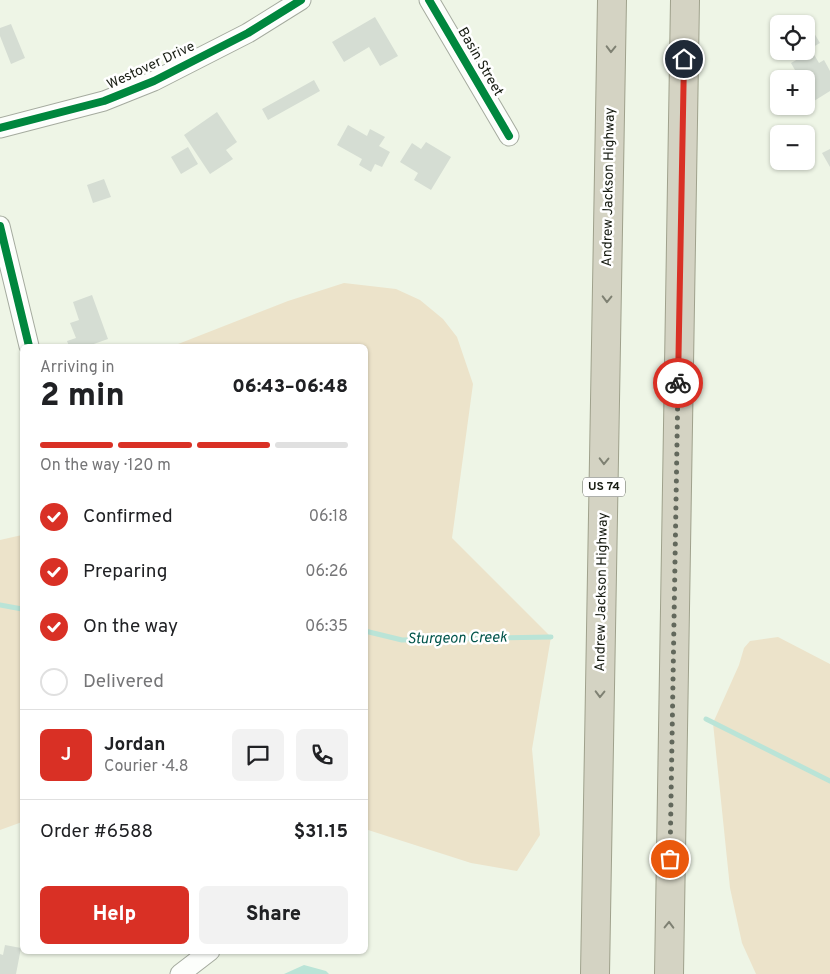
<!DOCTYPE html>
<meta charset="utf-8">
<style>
:root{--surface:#fff;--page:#f2f2f2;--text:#202124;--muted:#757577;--line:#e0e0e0;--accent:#d93025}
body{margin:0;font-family:Overpass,sans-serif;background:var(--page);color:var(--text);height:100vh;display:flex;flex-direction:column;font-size:19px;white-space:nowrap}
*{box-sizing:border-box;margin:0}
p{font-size:16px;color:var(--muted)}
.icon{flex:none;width:28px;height:28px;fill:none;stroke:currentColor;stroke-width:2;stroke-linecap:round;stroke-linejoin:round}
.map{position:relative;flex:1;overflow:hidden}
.sheet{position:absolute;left:20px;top:344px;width:348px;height:610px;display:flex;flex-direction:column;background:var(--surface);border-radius:8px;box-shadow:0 1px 4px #0004}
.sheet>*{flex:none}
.tools{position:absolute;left:770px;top:15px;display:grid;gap:10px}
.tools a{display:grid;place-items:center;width:45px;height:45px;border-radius:8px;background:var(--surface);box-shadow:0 1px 4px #0004;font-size:25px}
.pin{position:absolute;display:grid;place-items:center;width:42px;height:42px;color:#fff;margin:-21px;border:2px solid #fff;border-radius:50%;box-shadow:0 1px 5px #0007}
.courier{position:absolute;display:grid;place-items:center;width:50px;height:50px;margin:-25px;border:4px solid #d93025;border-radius:50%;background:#fff;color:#222;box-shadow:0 1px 6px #0007}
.headline em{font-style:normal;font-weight:800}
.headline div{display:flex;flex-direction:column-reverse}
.headline{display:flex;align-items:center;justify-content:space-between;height:85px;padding:0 20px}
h1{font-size:32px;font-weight:800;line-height:38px}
.bar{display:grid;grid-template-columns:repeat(4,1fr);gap:8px 5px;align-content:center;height:60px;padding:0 20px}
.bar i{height:6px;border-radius:4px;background:var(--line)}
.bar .current{background:var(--accent)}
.bar p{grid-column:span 4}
.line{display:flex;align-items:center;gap:12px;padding:0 20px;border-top:1px solid var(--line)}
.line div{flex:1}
.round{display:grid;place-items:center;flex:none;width:52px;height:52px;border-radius:8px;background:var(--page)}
ol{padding:0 20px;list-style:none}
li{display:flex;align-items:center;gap:15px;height:55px}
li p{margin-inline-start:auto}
li .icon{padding:5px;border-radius:50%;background:var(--accent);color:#fff;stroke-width:4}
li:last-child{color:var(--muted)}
li i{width:28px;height:28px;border:2px solid var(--line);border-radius:50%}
.primary-button{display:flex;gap:10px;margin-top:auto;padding:10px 20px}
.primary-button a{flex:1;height:58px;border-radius:8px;background:var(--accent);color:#fff;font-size:20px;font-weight:800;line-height:58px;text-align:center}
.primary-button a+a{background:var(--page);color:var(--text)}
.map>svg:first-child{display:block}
.green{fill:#ece3ca}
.water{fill:#bae4d7}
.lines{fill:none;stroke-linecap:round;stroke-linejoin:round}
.stream{stroke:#bae4d7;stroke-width:5}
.building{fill:#d5ddd3}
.street-casing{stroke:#a5ab9f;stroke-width:21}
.highway-casing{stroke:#9fa18c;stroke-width:30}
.street{stroke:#fcfefb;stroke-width:19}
.highway{stroke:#d4d3c3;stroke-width:28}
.cycleway-casing{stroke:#fff;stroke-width:11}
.cycleway{stroke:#00873e;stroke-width:8}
.oneway{stroke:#7f8173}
.done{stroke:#62685c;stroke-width:5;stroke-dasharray:0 9}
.route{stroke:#d93025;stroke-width:6}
.labels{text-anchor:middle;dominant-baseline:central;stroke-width:5;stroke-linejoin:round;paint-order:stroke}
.shield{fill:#fff;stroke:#5d6059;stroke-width:1}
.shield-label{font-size:12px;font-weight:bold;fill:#171c12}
.street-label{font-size:14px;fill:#171c12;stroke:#fff}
.water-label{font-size:15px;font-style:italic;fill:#02554b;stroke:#fff}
</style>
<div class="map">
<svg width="830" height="974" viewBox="0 0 830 974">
<rect width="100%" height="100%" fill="#eef5e6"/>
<path class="green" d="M344,283l52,6 24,11 23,19 14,18 16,47 -21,154 99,99 -19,112 8,86 -23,36 -46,-8 -106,-34v-483h-192l115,-45z
M22,535v287l-22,8v-290z
M778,637l52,27v310h-74l-14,-31 -12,-55 -17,-165 26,-58 5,-17 6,-7z"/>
<path class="water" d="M304,965l22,6 3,3h-45z"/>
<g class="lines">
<path class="stream" d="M0,605l22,4
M365,631l37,9 149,-3
M706,719l124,62"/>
</g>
<path class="building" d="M375,17l23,39 -18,10 -11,-19 -25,15 -12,-20z
M808,23l12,20 -14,8v-27z
M11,24l14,34 -14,6 -11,-28v-8z
M812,51l7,12 5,-3 6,11v20l-24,15v-27h-6l-9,-16z
M314,80l6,11 -52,29 -6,-11z
M217,112l20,30 -11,8 7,9 -23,15 -26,-39z
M348,125l19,11 3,-7 15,8 -6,9 11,6 -8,15 -7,-3 -4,8 -12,-7 3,-6 -25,-14z
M426,142l25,15 -20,33 -17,-10 4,-7 -18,-11 12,-19 9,6z
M188,147l10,17 -17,10 -10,-17z
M830,149v18l-8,-14z
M104,179l7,18 -18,6 -6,-18z
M92,295l16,44 -20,7h-19l-2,-5 9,-3 -6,-15 9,-3 -6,-18z
M5,945l16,3 -5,26h-16v-20l3,1z"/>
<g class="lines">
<g class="street-casing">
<path id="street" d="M429,0l80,136
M0,128l104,-27 50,-20 94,-48 53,-33
M0,226l29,120
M180,974l30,-23"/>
</g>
<g class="highway-casing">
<path id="highway" d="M595,974l17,-974
M669,974l16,-974"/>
</g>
<use href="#street" class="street"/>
<use href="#highway" class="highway"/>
<g class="cycleway-casing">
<path id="cycleway" d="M429,0l80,136
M0,128l104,-27 50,-20 94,-48 53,-33
M0,226l29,120"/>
</g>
<use href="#cycleway" class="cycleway"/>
</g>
<defs><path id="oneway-chevron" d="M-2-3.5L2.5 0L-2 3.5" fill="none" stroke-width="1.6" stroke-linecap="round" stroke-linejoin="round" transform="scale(1.25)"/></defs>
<g class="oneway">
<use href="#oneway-chevron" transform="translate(611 49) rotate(91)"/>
<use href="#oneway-chevron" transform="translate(607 299) rotate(91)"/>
<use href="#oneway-chevron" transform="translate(604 461) rotate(91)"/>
<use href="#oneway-chevron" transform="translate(600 694) rotate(91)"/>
<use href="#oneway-chevron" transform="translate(669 925) rotate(-89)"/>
</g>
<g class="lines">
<path class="done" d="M670,859l8,-476"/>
<path class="route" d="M678,383l6,-324"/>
</g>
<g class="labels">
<rect class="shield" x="583" y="477.5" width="42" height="19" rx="4"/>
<g class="shield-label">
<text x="604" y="487">US 74</text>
</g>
<g class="street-label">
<text transform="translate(480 62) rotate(60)">Basin Street</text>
<text transform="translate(151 66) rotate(-25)">Westover Drive</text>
<text transform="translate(609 187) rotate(-89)">Andrew Jackson Highway</text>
<text transform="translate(602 592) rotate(-89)">Andrew Jackson Highway</text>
</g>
<g class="water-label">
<text transform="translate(457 639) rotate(-1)">Sturgeon Creek</text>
</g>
</g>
</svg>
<div class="tools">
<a><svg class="icon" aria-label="locate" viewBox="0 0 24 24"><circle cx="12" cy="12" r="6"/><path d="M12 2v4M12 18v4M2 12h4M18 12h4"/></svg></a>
<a>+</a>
<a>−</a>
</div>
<div class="pin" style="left:670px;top:859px;background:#ea580c"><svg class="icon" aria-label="bag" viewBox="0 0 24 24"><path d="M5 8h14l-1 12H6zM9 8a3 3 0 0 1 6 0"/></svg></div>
<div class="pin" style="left:684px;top:59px;background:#1f2937"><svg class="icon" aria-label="home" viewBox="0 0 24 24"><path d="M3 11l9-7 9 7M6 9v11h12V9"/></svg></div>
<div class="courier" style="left:678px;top:383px"><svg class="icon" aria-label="bike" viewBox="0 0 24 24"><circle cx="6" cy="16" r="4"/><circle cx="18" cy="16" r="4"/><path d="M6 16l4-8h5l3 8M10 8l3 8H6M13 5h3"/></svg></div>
<section class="sheet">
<div class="headline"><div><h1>2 min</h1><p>Arriving in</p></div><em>06:43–06:48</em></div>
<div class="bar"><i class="current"></i><i class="current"></i><i class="current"></i><i></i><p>On the way · 120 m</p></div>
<ol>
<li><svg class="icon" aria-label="check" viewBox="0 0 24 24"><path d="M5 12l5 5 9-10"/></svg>Confirmed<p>06:18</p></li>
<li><svg class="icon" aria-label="check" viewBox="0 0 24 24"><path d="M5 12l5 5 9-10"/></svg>Preparing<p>06:26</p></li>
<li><svg class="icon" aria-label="check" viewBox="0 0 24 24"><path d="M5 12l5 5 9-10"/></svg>On the way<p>06:35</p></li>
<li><i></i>Delivered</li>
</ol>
<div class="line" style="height:90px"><b class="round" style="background:var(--accent);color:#fff">J</b><div><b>Jordan</b><p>Courier · 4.8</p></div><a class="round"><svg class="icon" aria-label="chat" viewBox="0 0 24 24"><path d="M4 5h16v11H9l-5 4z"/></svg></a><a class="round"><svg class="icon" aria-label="phone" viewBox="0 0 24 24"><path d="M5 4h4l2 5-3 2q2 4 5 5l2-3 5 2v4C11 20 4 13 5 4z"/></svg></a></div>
<div class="line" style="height:65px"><div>Order #6588</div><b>$31.15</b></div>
<div class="primary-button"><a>Help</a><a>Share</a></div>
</section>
</div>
